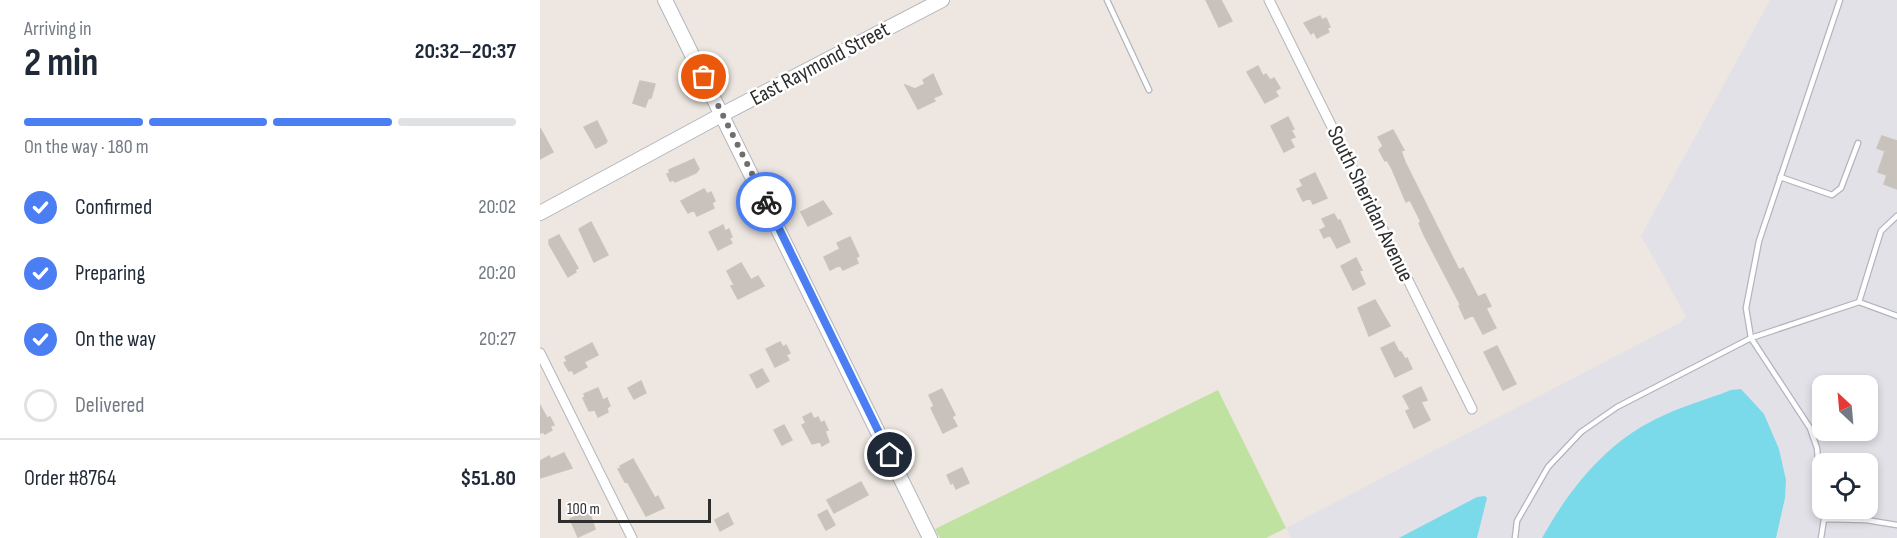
<!DOCTYPE html>
<meta charset="utf-8">
<style>
:root{--surface:#fff;--page:#f6f6f7;--text:#1f2937;--muted:#747a83;--line:#e0e1e3;--accent:#4a7ef2}
body{margin:0;font-family:"Sofia Sans Condensed",sans-serif;background:var(--page);color:var(--text);height:100vh;display:flex;flex-direction:column;font-size:22px;white-space:nowrap}
*{box-sizing:border-box;margin:0}
p{font-size:20px;color:var(--muted)}
.icon{flex:none;width:33px;height:33px;fill:none;stroke:currentColor;stroke-width:2;stroke-linecap:round;stroke-linejoin:round}
.map{position:relative;flex:1;overflow:hidden}
.panel{display:flex;flex-direction:column;background:var(--surface);width:540px}
.panel>*{flex:none}
.needle{width:39px;rotate:334deg}
.tools{position:absolute;left:1272px;top:375px;display:grid;gap:12px}
.tools a{display:grid;place-items:center;width:66px;height:66px;border-radius:12px;background:var(--surface);box-shadow:0 3px 9px #0003;font-size:30px}
.scale{position:absolute;left:18px;bottom:15px;width:153px;box-sizing:border-box;padding-left:6px;border:3px solid #2e2e2e;border-top:0;font-size:16px;line-height:21px;white-space:nowrap;color:#2e2e2e;-webkit-text-stroke:4px #fff;paint-order:stroke}
.pin{position:absolute;display:grid;place-items:center;width:51px;height:51px;color:#fff;margin:-26px;border:3px solid #fff;border-radius:50%;box-shadow:0 2px 6px #0007}
.courier{position:absolute;display:grid;place-items:center;width:60px;height:60px;margin:-30px;border:4px solid #4a7ef2;border-radius:50%;background:#fff;color:#222;box-shadow:0 2px 8px #0007}
.summary em{font-style:normal;font-weight:700}
.summary div{display:flex;flex-direction:column-reverse}
.summary{display:flex;align-items:center;justify-content:space-between;height:102px;padding:0 24px}
h1{font-size:39px;font-weight:700;line-height:45px}
.bar{display:grid;grid-template-columns:repeat(4,1fr);gap:9px 6px;align-content:center;height:72px;padding:0 24px}
.bar i{height:8px;border-radius:4px;background:var(--line)}
.bar .active{background:var(--accent)}
.bar p{grid-column:span 4}
.line{display:flex;align-items:center;gap:15px;padding:0 24px;border-top:2px solid var(--line)}
.line div{flex:1}
ol{padding:0 24px;list-style:none}
li{display:flex;align-items:center;gap:18px;height:66px}
li p{margin-inline-start:auto}
li .icon{padding:6px;border-radius:50%;background:var(--accent);color:#fff;stroke-width:4}
li:last-child{color:var(--muted)}
li i{width:33px;height:33px;border:3px solid var(--line);border-radius:50%}
main{display:flex;flex:1;min-height:0}
.map>svg:first-child{display:block}
.industrial{fill:#e2e1e8;fill-rule:evenodd}
.green{fill:#bfe2a1}
.water{fill:#7adaea}
.building{fill:#c7c2bc;stroke:#cac3bb;stroke-width:1.5}
.lines{fill:none;stroke-linecap:round;stroke-linejoin:round}
.lane-casing{stroke:#b2b5bd;stroke-width:7}
.street-casing{stroke:#b2b5bd;stroke-width:11}
.secondary-casing{stroke:#b2b5bd;stroke-width:16}
.lane{stroke:#fff;stroke-width:4.5}
.street{stroke:#fff;stroke-width:9}
.secondary{stroke:#fff;stroke-width:14}
.done{stroke:#716f6d;stroke-width:6;stroke-dasharray:0 10.8}
.route{stroke:#4a7ef2;stroke-width:8}
.labels{text-anchor:middle;dominant-baseline:central;stroke-width:5;stroke-linejoin:round;paint-order:stroke}
.street-label{font-size:22px;fill:#2e2e2e;stroke:#fff}
</style>
<main>
<section class="panel">
<div class="summary"><div><h1>2 min</h1><p>Arriving in</p></div><em>20:32–20:37</em></div>
<div class="bar"><i class="active"></i><i class="active"></i><i class="active"></i><i></i><p>On the way · 180 m</p></div>
<ol>
<li><svg class="icon" aria-label="check" viewBox="0 0 24 24"><path d="M5 12l5 5 9-10"/></svg>Confirmed<p>20:02</p></li>
<li><svg class="icon" aria-label="check" viewBox="0 0 24 24"><path d="M5 12l5 5 9-10"/></svg>Preparing<p>20:20</p></li>
<li><svg class="icon" aria-label="check" viewBox="0 0 24 24"><path d="M5 12l5 5 9-10"/></svg>On the way<p>20:27</p></li>
<li><i></i>Delivered</li>
</ol>
<div class="line" style="height:78px"><div>Order #8764</div><b>$51.80</b></div>
</section>
<div class="map">
<svg width="1357" height="538" viewBox="0 0 1357 538">
<rect width="100%" height="100%" fill="#eee7e1"/>
<path class="industrial" d="M1230,0h127v538h-606l-5,-10 395,-206 5,-6 -45,-80zM1282,386h46v44h-46zM1282,464h46v44h-46z"/>
<path class="green" d="M678,390l68,138 -20,10h-326l-5,-9z"/>
<path class="water" d="M1201,389l23,25 15,35 7,31 -1,18 -9,40h-234c27,-48 62,-93 112,-118 24,-13 52,-20 77,-30z
M945,496l2,2 -10,40h-78l78,-41z"/>
<path class="building" d="M666,0h15l11,21 -13,6z
M780,16l2,4 4,-2 4,9 -3,1 2,4 -12,6 -3,-6 -3,2 -7,-11z
M718,66l5,10 3,-2 4,6 4,-2 6,10 -5,3 3,5 -13,7 -18,-31z
M393,74l9,20 -9,4 2,3 -17,8 -13,-24 10,4 10,-5 -2,-4z
M100,81l15,3 -4,14 -2,-1 -4,10 -12,-4z
M748,117l6,12 -3,1 4,7 -5,2 4,8 -10,5 -13,-26z
M57,121l10,20 -1,2 -10,5 -12,-21z
M0,128l13,24 -13,7z
M853,130l11,20 -3,1 4,11 54,108 4,-2 15,29 7,-3 6,12 -5,2 10,20 -13,6 -10,-19 -8,4 -6,-13h2l-37,-71 -5,-12 2,-1 -11,-22 -4,2 -14,-33 -5,-9 -2,1 -6,-11 4,-4 -5,-9z
M1342,136l15,5v48l-13,-5 3,-9 -9,-3 7,-21 -8,-3z
M154,159l5,10 -3,4 -21,9 -1,-2 -4,1 -3,-7 3,-1 -1,-3z
M775,173l12,25 -14,6 -3,-6 -7,3 -6,-12 6,-3 -3,-6z
M164,189l3,5 4,-2 4,9 -3,2 2,5 -17,8 -3,-6 -6,3 -7,-12z
M283,201l9,13 -24,12 -7,-14z
M794,214l4,7 2,-1 10,22 -13,6 -7,-13 -6,3 -4,-8 6,-3 -4,-8z
M51,222l17,33 -14,7 -15,-33z
M183,225l2,6 4,-2 3,8 -3,1 3,5 -14,7 -9,-18z
M19,235l19,33 -3,2 1,2 -8,5 -19,-33v-4z
M310,237l9,19 -3,2 2,5 -15,7 -3,-5 -10,5 -6,-13 16,-8 -3,-6z
M816,258l6,12 -3,1 6,13 -12,6 -12,-24z
M201,263l10,17 7,-4 6,10 -26,13 -7,-13 3,-1 -7,-14z
M835,300l15,26 -21,10 -11,-28z
M240,342l3,5 3,-2 4,8 -4,2 3,5 -14,7 -9,-18z
M854,342l5,10h2l4,7 2,-1 5,11 -17,8 -14,-29z
M52,343l6,12 -14,7 3,5 -13,7 -2,-4 -3,1 -5,-8 3,-2 -2,-4z
M957,346l19,38 -13,6 -19,-38z
M222,369l7,12 -12,7 -7,-13z
M101,381l5,12 -12,6 -6,-11z
M881,387l6,13 -6,2 9,18 -16,8 -8,-17 4,-2 -7,-13z
M58,388l5,12 4,-2 3,8 -3,2 1,4 -10,5 -3,-7 -6,1 -6,-13 2,-1 -1,-3z
M402,389l13,26 -3,2 5,9 -14,7 -12,-25 3,-2 -5,-11z
M0,405l7,13 3,-1 4,8 -4,1 2,4 -7,4 -2,-2 -3,1z
M271,413l3,6 4,-2 3,6 3,-2 4,9 -3,1 4,11 -7,4 -2,-4 -8,2 -10,-19 4,-2 -3,-6z
M244,425l8,15 -10,5 -8,-15z
M24,453l8,15 -32,10v-17l9,-5 2,3z
M93,459l22,39 3,-2 6,12 -18,8 -19,-35 -2,1 -7,-13 3,-1 -1,-2z
M422,468l7,15 -13,6 -3,-7 -2,2 -4,-9z
M321,482l7,13 -34,18 -7,-13z
M287,510l8,15 -9,5 -8,-15z
M46,511l2,4 2,-1 5,15 -17,8 -8,-18z
M188,513l5,11 -13,7 -5,-11z"/>
<g class="lines">
<g class="lane-casing">
<path id="lane" d="M567,0l42,90
M1240,177l52,18 9,-7 17,-45
M1319,302l22,-71 16,-15
M1282,506l-5,-58 -7,-20 -59,-90 -5,-30 13,-67 81,-241
M1284,519l42,1 31,5
M975,538l2,-17 31,-54 33,-35 36,-25 134,-69 108,-36 38,14
M1281,538l3,-19 -1,-11"/>
</g>
<g class="street-casing">
<path id="street" d="M729,0l203,409
M0,353l92,185"/>
</g>
<g class="secondary-casing">
<path id="secondary" d="M125,0l265,538
M0,213l183,-99 219,-114"/>
</g>
<use href="#lane" class="lane"/>
<use href="#street" class="street"/>
<use href="#secondary" class="secondary"/>
</g>
<g class="lines">
<path class="done" d="M164,77l62,125"/>
<path class="route" d="M226,202l124,253"/>
</g>
<g class="labels">
<g class="street-label">
<text transform="translate(280 64) rotate(-28)">East Raymond Street</text>
<text transform="translate(830 204) rotate(64)">South Sheridan Avenue</text>
</g>
</g>
</svg>
<div class="tools">
<a><svg class="needle" viewBox="-14 -14 28 28"><path d="M0-13l5 13h-10z" fill="#e53935"/><path d="M0 13l5-13h-10z" fill="#747a83"/></svg></a>
<a><svg class="icon" aria-label="locate" viewBox="0 0 24 24"><circle cx="12" cy="12" r="6"/><path d="M12 2v4M12 18v4M2 12h4M18 12h4"/></svg></a>
</div>
<div class="scale">100 m</div>
<div class="pin" style="left:164px;top:77px;background:#ea580c"><svg class="icon" aria-label="bag" viewBox="0 0 24 24"><path d="M5 8h14l-1 12H6zM9 8a3 3 0 0 1 6 0"/></svg></div>
<div class="pin" style="left:350px;top:455px;background:#1f2937"><svg class="icon" aria-label="home" viewBox="0 0 24 24"><path d="M3 11l9-7 9 7M6 9v11h12V9"/></svg></div>
<div class="courier" style="left:226px;top:202px"><svg class="icon" aria-label="bike" viewBox="0 0 24 24"><circle cx="6" cy="16" r="4"/><circle cx="18" cy="16" r="4"/><path d="M6 16l4-8h5l3 8M10 8l3 8H6M13 5h3"/></svg></div>
</div>
</main>
